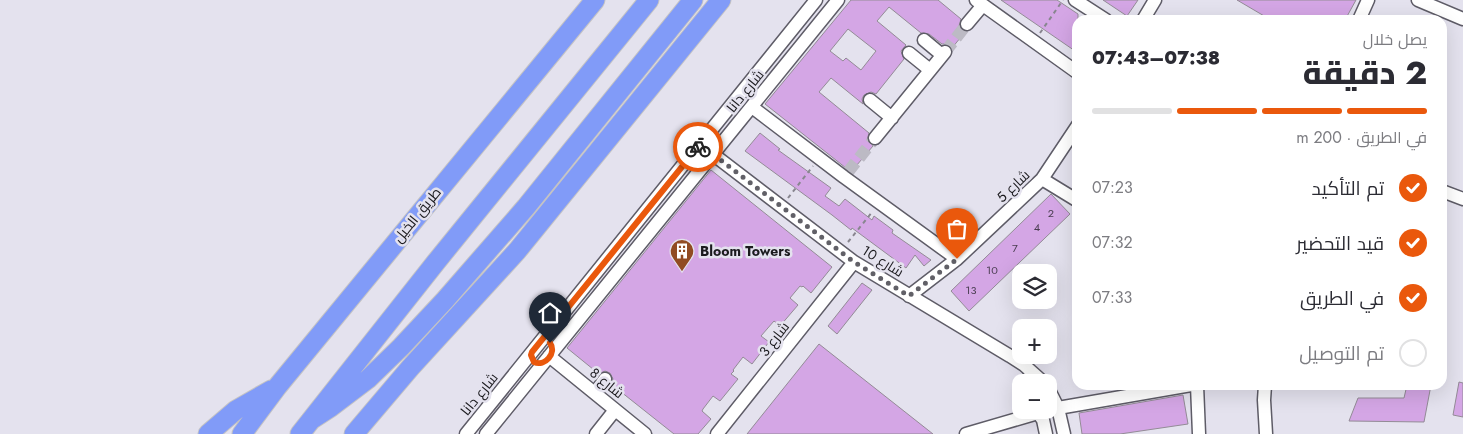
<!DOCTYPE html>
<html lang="ar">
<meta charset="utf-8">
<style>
:root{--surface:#fff;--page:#f2f2f3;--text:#2b2b33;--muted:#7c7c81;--line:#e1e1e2;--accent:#ea580c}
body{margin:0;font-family:Jost,Cairo,sans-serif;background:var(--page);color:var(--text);direction:rtl;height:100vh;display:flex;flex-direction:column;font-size:19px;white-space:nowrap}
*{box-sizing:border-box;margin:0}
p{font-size:16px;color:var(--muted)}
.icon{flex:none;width:28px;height:28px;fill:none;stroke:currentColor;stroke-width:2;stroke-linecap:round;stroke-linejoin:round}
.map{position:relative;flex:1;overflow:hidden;direction:ltr}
.side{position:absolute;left:1072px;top:15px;width:375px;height:375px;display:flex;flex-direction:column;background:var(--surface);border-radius:15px;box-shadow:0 5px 20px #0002;direction:rtl}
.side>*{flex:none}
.controls{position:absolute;left:1012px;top:264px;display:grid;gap:10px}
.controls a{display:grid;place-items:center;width:45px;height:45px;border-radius:10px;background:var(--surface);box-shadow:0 5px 20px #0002;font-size:25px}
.pin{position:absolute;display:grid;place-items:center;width:42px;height:42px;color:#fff;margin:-51px -21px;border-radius:50% 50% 50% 0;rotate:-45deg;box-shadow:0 0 5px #0007}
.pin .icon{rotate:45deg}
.courier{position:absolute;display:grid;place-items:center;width:50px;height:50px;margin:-25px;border:4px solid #ea580c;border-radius:50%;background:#fff;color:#222;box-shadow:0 1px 6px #0007}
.summary em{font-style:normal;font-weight:800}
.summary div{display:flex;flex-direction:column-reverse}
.summary{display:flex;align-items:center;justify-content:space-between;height:85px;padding:0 20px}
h1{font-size:32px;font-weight:800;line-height:38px}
.bar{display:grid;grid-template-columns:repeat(4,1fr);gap:8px 5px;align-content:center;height:60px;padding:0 20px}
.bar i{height:6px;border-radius:4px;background:var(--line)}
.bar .on{background:var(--accent)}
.bar p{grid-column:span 4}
ol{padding:0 20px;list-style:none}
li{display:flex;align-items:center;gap:15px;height:55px}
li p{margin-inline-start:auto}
li .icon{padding:5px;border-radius:50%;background:var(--accent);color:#fff;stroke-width:4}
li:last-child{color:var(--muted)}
li i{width:28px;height:28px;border:2px solid var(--line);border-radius:50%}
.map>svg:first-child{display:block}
.building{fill:#d4a6e5;stroke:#938b96;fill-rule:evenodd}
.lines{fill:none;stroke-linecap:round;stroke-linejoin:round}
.minor-tunnel{stroke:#bcbac4;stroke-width:12;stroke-dasharray:12 6;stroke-linecap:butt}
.minor-casing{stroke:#5e5c67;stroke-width:15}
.highway-casing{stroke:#c4c3c4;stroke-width:21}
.path{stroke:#88868f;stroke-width:2;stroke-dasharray:4 4;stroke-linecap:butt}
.minor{stroke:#fff;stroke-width:12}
.highway{stroke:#819bf8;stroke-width:19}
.done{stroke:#616067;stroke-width:5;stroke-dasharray:0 9}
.route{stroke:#ea580c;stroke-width:6}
.labels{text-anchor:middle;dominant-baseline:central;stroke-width:5;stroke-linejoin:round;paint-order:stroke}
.number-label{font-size:11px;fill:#493d50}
.street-label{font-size:14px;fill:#1b1a1e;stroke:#e4e2ee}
.poi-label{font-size:14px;font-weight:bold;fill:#1b1a1e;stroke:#e4e2ee;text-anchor:start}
</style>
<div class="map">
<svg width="1463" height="434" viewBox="0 0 1463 434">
<rect width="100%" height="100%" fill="#e4e2ee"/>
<path class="building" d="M851,0h87l23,19 -2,7 6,6 -13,16 -5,-4h-5l-13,-10 -8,-1 -32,-26 -12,14 29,24 -5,6 3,8 -28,35 -5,-2 -7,3 -2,4 1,5 -32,-26 -12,14 50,41 -2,7 6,6 -22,26 -86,-68zM848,29l28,22 -15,19 -15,-12 -3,3 -13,-10z
M1001,0h56l21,14v39z
M1103,0h35l-11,16z
M1237,0h119l-11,20h-74z
M760,133l20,16 -2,1 53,38 -6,8 14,10 6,-7 27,21 2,-4 19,14 -1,3 39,27 -7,6 -9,-11 -9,13 -54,-40 -1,2 -19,-15 -87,-64z
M711,170l121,97 -21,26 -8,-7 -1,1 -2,-1 -10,12 8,7 -18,21 -6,-5 -13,15 8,6 -17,22 -9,-7 -10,13 1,1 -3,3 7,5 -18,22 -7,-5 -10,13 -1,2 9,8 -13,15h-24l-63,-50 2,-5 -3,-6 -5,-2 -6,3 -32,-26z
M1051,194l19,20 -101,97 -18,-20z
M862,283l10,7 -35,44 -9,-8z
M819,344l114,90h-186z
M1459,382l4,1v34l-10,-2z
M1407,385h24l-7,37 -75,-1 9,-23h46z
M1183,395l5,29 -68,10h-38l-3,-21z"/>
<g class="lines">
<path class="minor-tunnel" d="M945,52l22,-28
M848,172l27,-34"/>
<g class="minor-casing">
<path id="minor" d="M976,0l102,73
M1075,0l31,20
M1418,0l45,19
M1143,20l12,-20
M1359,20l9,-20
M967,24l16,-19
M924,40l18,15
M909,53l21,17
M870,100l22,18
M752,107l92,70 113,82
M875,138l70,-86
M714,155l140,107 156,94 14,9 19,17
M1042,179l36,22
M1442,191l21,8
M909,296l48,-37 85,-80 36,-54
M549,356l96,78
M1025,382l8,-9
M1197,385l2,49
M1265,385l-1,15 2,34
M1049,390l9,18 6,26
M595,393l10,-14
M1058,408l133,-23
M466,434l350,-434
M486,434l352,-434
M596,434l19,-24
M717,434l137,-172
M966,434l72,-21 5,7 3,14"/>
</g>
<g class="highway-casing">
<path id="highway" d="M311,420l20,-13 37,-28 33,-32 44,-47 81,-93 167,-207
M208,434l28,-24 35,-20
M242,434l35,-47 318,-387
M300,434l136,-172 213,-262
M354,434l56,-66 107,-117 204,-251"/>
</g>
<path class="path" d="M1040,33l23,-33
M788,198l25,-32
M848,242l25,-31"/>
<use href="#minor" class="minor"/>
<use href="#highway" class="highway"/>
</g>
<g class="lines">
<path class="done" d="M698,147c5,-7 9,-15 19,-10l3,7 -6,11 140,107 55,34 48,-37"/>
<path class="route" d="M550,343c7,10 -5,24 -16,19l-3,-7 1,-3 166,-205"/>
</g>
<defs>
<g id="building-pin" transform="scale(1.25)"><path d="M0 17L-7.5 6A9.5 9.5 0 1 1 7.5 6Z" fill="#914b23" stroke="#e4e2ee"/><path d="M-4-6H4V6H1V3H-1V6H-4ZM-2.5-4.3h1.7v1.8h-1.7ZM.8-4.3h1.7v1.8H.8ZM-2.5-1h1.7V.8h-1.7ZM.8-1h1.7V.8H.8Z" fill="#fff"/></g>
</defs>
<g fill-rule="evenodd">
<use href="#building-pin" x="682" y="251"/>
</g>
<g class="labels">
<g class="number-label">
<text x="1051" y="213">2</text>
<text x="1037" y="227">4</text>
<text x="1015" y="248">7</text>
<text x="992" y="270">10</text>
<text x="971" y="290">13</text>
</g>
<g class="street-label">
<text transform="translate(745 91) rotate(-51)">شارع دانا</text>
<text transform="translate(1013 186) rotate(-44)">شارع 5</text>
<text transform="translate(417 215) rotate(-51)">طريق الخيل</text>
<text transform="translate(883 261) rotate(32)">شارع 10</text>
<text transform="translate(774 339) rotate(-52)">شارع 3</text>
<text transform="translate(607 383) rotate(39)">شارع 8</text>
<text transform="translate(479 394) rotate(-51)">شارع دانا</text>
</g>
<g class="poi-label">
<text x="700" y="251">Bloom Towers</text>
</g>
</g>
</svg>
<div class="controls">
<a><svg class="icon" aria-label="layers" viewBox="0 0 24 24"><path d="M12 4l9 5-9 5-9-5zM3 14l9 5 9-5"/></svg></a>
<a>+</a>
<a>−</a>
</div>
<div class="pin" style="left:957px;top:259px;background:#ea580c"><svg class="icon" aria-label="bag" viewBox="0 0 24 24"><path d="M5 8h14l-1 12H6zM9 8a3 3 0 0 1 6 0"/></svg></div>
<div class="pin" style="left:550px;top:343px;background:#1f2937"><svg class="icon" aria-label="home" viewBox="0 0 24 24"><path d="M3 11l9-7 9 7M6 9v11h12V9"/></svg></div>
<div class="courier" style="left:698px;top:147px"><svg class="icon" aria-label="bike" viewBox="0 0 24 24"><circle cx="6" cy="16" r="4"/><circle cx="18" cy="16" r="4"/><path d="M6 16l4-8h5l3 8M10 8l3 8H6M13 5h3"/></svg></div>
<section class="side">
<div class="summary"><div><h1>2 دقيقة</h1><p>يصل خلال</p></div><em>07:38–07:43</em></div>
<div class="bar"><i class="on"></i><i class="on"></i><i class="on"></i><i></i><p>في الطريق · 200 m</p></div>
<ol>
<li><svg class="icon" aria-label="check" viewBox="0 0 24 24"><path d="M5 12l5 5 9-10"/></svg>تم التأكيد<p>07:23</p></li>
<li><svg class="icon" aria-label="check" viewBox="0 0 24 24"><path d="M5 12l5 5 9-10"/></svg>قيد التحضير<p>07:32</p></li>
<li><svg class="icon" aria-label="check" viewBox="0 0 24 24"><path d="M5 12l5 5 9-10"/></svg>في الطريق<p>07:33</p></li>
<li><i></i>تم التوصيل</li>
</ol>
</section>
</div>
